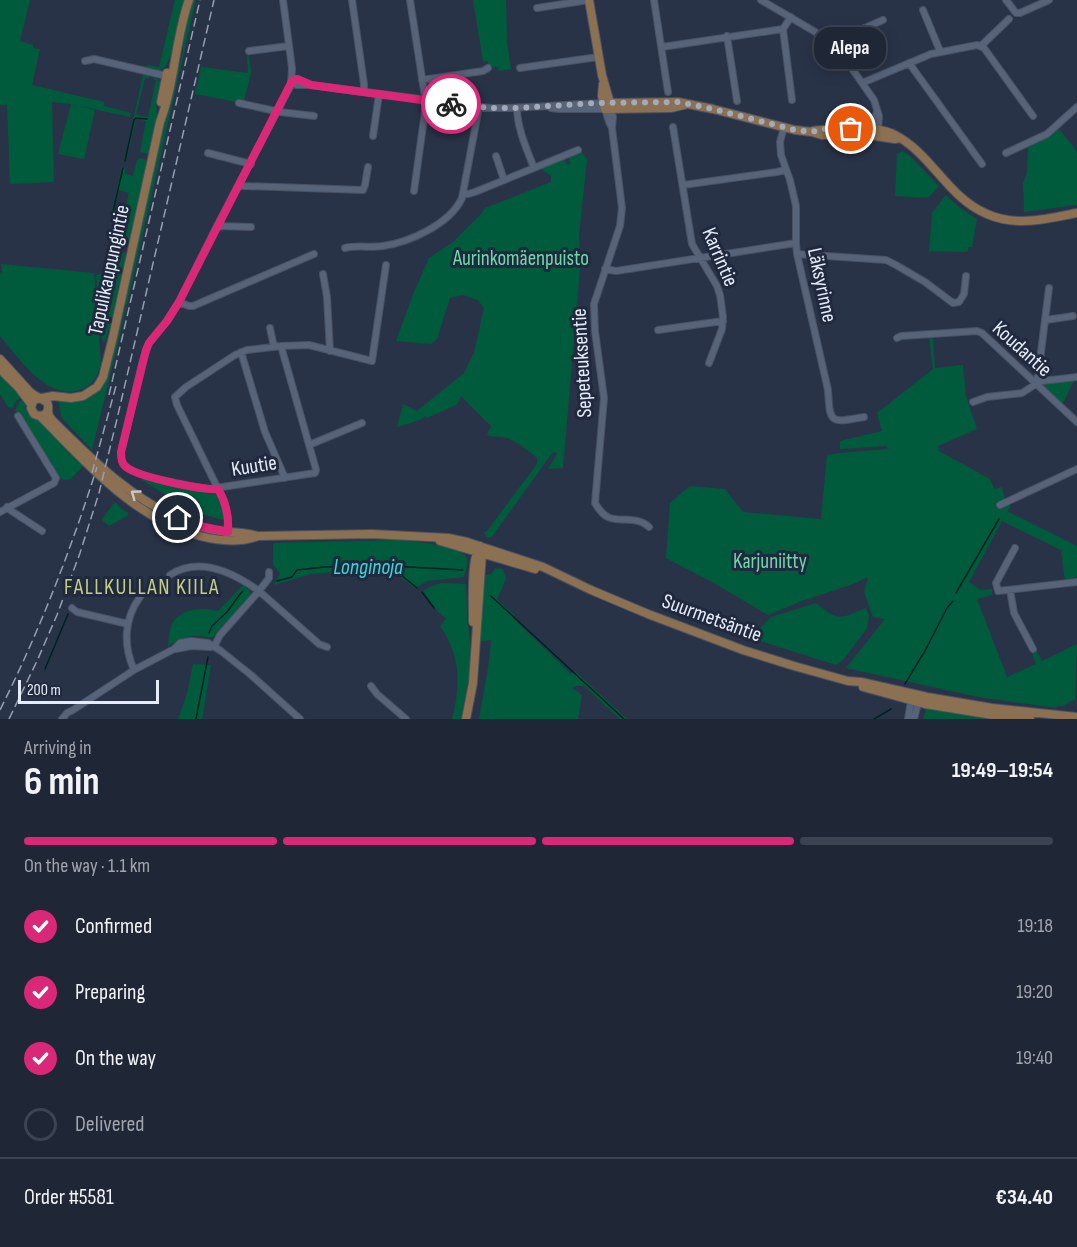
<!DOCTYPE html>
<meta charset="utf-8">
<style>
:root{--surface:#1f2636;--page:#272e3e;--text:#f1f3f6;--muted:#a1a5ad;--line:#3c4351;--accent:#db2777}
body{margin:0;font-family:"Sofia Sans Condensed",sans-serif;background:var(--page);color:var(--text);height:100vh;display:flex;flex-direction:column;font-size:22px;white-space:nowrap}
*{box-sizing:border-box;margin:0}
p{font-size:20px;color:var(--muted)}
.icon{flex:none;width:33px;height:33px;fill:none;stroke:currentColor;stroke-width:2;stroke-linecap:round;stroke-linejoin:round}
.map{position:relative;height:719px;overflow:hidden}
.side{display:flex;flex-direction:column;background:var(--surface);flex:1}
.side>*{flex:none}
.scale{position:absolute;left:18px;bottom:15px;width:141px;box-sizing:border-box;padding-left:6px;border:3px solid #e5ecf9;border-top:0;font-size:16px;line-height:21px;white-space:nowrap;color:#e5ecf9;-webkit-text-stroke:4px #20293d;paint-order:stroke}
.pin{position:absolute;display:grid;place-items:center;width:51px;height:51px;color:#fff;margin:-26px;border:3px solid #fff;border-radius:50%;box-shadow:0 2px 6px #0007}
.courier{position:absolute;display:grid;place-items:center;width:60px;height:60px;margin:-30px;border:4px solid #db2777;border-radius:50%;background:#fff;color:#222;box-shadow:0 2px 8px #0007}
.bubble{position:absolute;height:42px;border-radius:18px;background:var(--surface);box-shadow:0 3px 15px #0003,0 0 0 2px var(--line);font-size:20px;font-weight:700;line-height:42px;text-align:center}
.summary em{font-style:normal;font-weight:700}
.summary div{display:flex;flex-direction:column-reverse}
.summary{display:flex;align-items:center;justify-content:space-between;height:102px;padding:0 24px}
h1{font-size:39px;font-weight:700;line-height:45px}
.bar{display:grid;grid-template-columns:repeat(4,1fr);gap:9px 6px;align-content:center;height:72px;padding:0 24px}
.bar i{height:8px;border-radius:4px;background:var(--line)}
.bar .active{background:var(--accent)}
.bar p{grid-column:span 4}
.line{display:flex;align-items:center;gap:15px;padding:0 24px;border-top:2px solid var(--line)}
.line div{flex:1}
ol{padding:0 24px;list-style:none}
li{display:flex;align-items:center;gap:18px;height:66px}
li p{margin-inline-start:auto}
li .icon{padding:6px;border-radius:50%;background:var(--accent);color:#fff;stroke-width:4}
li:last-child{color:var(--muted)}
li i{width:33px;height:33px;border:3px solid var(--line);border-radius:50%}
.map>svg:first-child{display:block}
.green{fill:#005b3c}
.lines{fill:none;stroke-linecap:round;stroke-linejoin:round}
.stream{stroke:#002122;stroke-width:1.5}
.minor-casing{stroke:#495162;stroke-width:8}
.major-casing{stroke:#495162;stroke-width:10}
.minor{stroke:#576379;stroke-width:6}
.major{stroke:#8b7051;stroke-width:8}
.rail{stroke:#979fb0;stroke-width:1.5;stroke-dasharray:9 4.5;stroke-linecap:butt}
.oneway{stroke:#cac7c7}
.done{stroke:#a3abbb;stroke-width:6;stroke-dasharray:0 10.8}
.route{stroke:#db2777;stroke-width:8}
.labels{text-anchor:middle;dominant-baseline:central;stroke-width:6;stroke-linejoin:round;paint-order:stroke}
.street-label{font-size:21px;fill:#e5ecf9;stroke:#20293d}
.park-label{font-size:21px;fill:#6cdaa8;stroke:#20293d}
.water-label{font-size:22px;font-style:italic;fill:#38d7d8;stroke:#20293d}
.neighbourhood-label{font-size:22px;letter-spacing:1.5px;fill:#c3d084;stroke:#20293d}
</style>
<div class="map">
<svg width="1077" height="719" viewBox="0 0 1077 719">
<rect width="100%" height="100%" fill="#293348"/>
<path class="green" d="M0,0h30l-10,41 13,4v3l7,1 -8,36 72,17v4l27,7 -1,4 -58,-13 23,6 -11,49 -26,-5 13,-50 -19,-2 2,80 -44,2 -3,-79h-7z
M175,0h9c-2,13 -11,68 -24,70 -4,1 -10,-2 -14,-3l1,-2 12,2z
M191,0h5l-75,331 -29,119 -31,-33 -2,-15c12,-1 23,-1 35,-8l23,-61 2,-1 7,-27 -2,-1v-8l50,-221 3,-4 6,-19v-15z
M473,0h33l1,41 4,28 -12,2 -1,-4h-8l-3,-6h-4z
M247,54h2l2,19 -7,28 -7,1 -42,-8 6,-27 47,6z
M143,75l6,1v2h-4l-9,37 12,2 8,-37 -3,-1v-2l5,2 3,5 -5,22 2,13 -7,34 -3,1 -8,-2 6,-31 -10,-2 -10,42 -2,1z
M1059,129l14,17 4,7v52l-53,7 -1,-29 4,-10 1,-26 23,-12z
M581,151l6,8 -8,77 1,33 -17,199 -15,1 9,-16 -4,-1 -57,79 -4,6 -5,1 -3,-6 3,-1 50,-67v-6c-8,-7 -19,-16 -30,-20 -6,-2 -13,0 -20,-3l4,-9 -30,-30 -3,7 -2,2 -29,13 -3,-2v2l-13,5 -14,4 6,-23 14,7 47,-38 10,-20 10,-45 -6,-8 -15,-5 -13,3 -13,41 -6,5 -35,-3 18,-49 15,-34 24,-16 29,-29 3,-5 66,-26v-6l-11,-8 22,-9h3l2,6 3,-1 -1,-7z
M902,151l8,5 29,30 -11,12 -33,-2 2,-42z
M140,158l5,1 3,4 -18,80 -3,3 -6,1 -4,-3 12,-51 -10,-3 -6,23h-2l11,-46 3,1v6l8,2 4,-16z
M946,195l14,13 17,11 -5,28h-3l-2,5 -38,-1 3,-38z
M119,251l6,2 2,5 -16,70h-2l-4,14 -1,1 -2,-5 -6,-63 3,-1 11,2 5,-24z
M1,264l93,9 7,90c-2,11 -7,21 -19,26 -34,14 -63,-31 -82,-53v-63l2,-1z
M929,337h4l2,31 28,-3 3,31 11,33 -39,17 1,5 51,28 4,10 8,-2 3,13 6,7 -4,4 70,35v31l-12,4 -4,-31 -59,-29 -33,61 12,8 11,-1v6l-15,4 30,78 29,-13 -4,-11 4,-3 6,11 35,-17 -2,56 -5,1c-3,5 -7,5 -12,5l-2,2 -78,-11 -132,-29 39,-49 -12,-2 -9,-25 4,-15 -15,7 -54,18 -31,13 -56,-33 -46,-24 4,-55 20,-17 35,3 18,23 78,7 6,-64 12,-2 49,-4 -2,-3 -46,3v-8l42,-10 -5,-18 56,-44z
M0,373l23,23 -7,5 -3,7 -5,-1 -8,-13z
M1075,379l-13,26 -21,-20 1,-2z
M25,398l3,12 3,5 8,4 10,9 14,17 21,20 -13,14 -6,1 -7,-3 -37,-61v-3l-6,-2 4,-9z
M143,477l46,12 27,3c7,8 8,19 10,29l-34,-10 -50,-31z
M115,502l7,7 6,4 -1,3 -18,10 -6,-5 -1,-2z
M398,540c12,1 65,6 69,18 2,5 -2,14 -3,19l-37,4 -12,7 -19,-14 -48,-3 -37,3 -37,11 6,-12 -7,-8v-22z
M495,568l8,1 3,10 -9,20 18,17 -2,2 58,56 4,-3 52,48h-7l-36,-33h-8l-4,2 10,7 -4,24h-99l9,-51 3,-28 -13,2 4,-65 10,-4z
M442,583l24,1 1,30 4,39 -2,25 -8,41h-9c9,-34 9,-63 -12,-93l6,-7 -8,-7 -15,-21 8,-5z
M243,585l7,6 1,3 -38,43c-5,1 -10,-1 -16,-1 -10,-1 -20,5 -29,10 1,-6 1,-14 3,-20 8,-18 31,-19 47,-15z
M816,603c23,19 23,16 50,5l3,8 -2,12 -23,31 -8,6 -85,-27 20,-21z
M193,664l18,1 -8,49 -1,5h-24l9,-25z
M926,709l65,10h-68z"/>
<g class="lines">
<path class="stream" d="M125,161l9,-41 2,-2 11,1
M113,211l10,-43
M390,566l27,22
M277,581l15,-4 5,-7 27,-3 50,-2 89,5
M422,592l12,16
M956,593l43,-74
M491,596l133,123
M209,633l3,-7 15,-14 14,-19 2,-2
M45,669l23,-55
M905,684l21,-35 21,-41 6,-7
M196,719l12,-62
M874,719l17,-10"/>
<g class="minor-casing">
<path id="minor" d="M352,0l12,84v8
M410,0l16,104 -12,87
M654,0l14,92
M761,0l73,43 40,57 5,16 -1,14 -2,3
M1006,0l10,13h4l29,-13
M537,8l52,-8
M923,10l17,41
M783,29l9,71
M727,36l10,65
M834,43l6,-4 43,-19
M981,46l28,-27
M662,47l121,-18 8,-12
M249,51l40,-5
M85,61l9,-2 77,18
M909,63l73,101
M520,68l78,-11
M422,80l61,-9 5,-3
M292,81l4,4h15l179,23c41,1 80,-5 120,-5l3,14 -1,11 10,80 -2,18 -26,78 1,27 9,67 -9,105c14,25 26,12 46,19 3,1 6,3 8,5
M292,81l5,-2 14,6
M862,83l69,-29 46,-9 7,3 49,68
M239,103l41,9 34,4
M517,108c0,20 10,42 17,60
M551,108l8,1h46l4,13 3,6
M673,127l19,117 25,42 3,9 3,22 -1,12 -13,34
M784,127l-4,15 1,13 9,25 6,26v37l1,11 31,136c2,34 2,33 36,27
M874,132v-9l3,-12
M373,136l6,-42
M208,153l43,11
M1006,153l41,-19 30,-27
M496,156l8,24
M240,185l3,1 120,4 2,-5 3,-18
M683,185l94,-13 8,-2
M463,194h5l7,-2 103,-42
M217,226l34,1
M345,248c12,-3 26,0 38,-2 27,-4 67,-22 79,-48l17,-91
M797,254l89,6 10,5 29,17 28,21 6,-1 5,-8 2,-18
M605,269l11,2 180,-28
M323,274l4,23 3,54
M179,302l10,4h4l121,-52
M1046,320l27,-4
M270,328l4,19
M658,330l65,-9
M897,338l4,-2 76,-5 5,2 95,89
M281,346l34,120 1,4 -1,3 -106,16c-16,-2 -76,-13 -84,-23 -4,-4 -4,-10 -4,-14l22,-92 6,-17 18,-22 12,-19 38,-76 74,-141 1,-17 -9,-68
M241,352l24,80 20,46
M1036,384l2,-8 11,-88
M973,402l14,-5 35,-4 14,-9 6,-3 35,-4
M309,445l53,-22
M1000,505l77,-36
M7,507l3,3 32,21
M0,512l54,-29 2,-5 -38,-62
M227,535l1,-15 -4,-19 -47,-96 -2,-8 11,-10 49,-32 12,-5 34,-4 28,-1 63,16 14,-96
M1015,548l-19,35 2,8 79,-9
M170,575c29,-19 64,-2 89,16l10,-13v-6
M1010,590l4,23 19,36
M72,608l5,4 51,12
M214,647l6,-12 39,-44 60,53 8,3
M176,649l15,-3 19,1
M134,670c-11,-25 -10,-51 6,-73
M371,686l6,8 29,25
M62,719l5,-6 6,-3 61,-40 40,-21 6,-6 11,-2 17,2 13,8 30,24 49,44
M908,719l3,-18 2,-4
M914,719l4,-16 -2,-5"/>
</g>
<g class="major-casing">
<path id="major" d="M589,0l13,75 8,28 68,-1 35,7 82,21 17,2 10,3 53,1 20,3 5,-1
M603,84l-1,12 3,13 66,-1 13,-3
M161,102l6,-29
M813,131c15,-3 31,-2 46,-2 11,0 25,0 36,6 37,19 53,63 92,79 29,13 60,5 90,-1
M0,359l30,33 4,3 13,7c4,10 -3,17 -13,12l-3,-6 2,-7 6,-3
M0,369l19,19 12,16
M42,398l11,-2 18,2 12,-2 14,-9 6,-10 10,-40 47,-215c15,-39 15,-83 29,-122
M48,411l1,5 3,4c43,43 87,87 146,106 10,3 21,5 31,6 10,1 19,1 28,4
M40,416c47,47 93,102 160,120 19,5 39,7 58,0l114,-2 76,4 19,4 76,25 48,23 57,24 95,36 51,16 54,15 13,1 66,15 65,11 85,9
M440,541l95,28
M473,622c0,-17 -2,-62 6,-74
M863,687l62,17 68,11 37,4
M466,719l7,-36 9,-130 -2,-7"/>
</g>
<use href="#minor" class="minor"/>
<use href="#major" class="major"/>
<path class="rail" d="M109,395l91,-395
M92,473l24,-87
M0,710c39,-78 71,-160 97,-243
M9,719l28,-58 20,-46 23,-62 19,-60 18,-74 97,-419"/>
</g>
<defs><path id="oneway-chevron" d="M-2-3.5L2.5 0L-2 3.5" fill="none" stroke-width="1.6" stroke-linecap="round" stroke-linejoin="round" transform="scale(1.5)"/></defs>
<use class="oneway" href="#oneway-chevron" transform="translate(135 494) rotate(-144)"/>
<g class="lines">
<path class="done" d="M451,104l39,4h27l80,-5 81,-1 35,7 82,21 17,2 10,-3h29"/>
<path class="route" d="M178,518l20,8 30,6c1,-15 -2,-30 -10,-43 -16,1 -84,-12 -94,-24 -3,-3 -3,-9 -3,-13l25,-102 3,-7 18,-22 12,-19 113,-221 5,-2 14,6 140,19"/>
</g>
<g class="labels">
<g class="street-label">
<text transform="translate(720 257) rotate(67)">Karrintie</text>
<text transform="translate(109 270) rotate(-78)">Tapulikaupungintie</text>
<text transform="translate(822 285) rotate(78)">Läksyrinne</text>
<text transform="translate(1022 349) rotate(42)">Koudantie</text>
<text transform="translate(582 363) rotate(-93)">Sepeteuksentie</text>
<text transform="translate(254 466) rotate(-9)">Kuutie</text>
<text transform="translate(712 618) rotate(20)">Suurmetsäntie</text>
</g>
<g class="park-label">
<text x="521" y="258">Aurinkomäenpuisto</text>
<text x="770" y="561">Karjuniitty</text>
</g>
<g class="water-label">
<text x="368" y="567">Longinoja</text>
</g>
<g class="neighbourhood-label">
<text x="142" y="587">FALLKULLAN KIILA</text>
</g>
</g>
</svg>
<div class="scale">200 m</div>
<div class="pin" style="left:851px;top:129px;background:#ea580c"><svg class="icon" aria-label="bag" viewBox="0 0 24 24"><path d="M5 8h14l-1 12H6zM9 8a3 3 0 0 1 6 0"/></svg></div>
<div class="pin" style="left:178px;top:518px;background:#1f2937"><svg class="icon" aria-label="home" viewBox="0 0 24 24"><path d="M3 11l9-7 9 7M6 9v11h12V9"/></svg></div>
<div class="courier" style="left:451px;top:104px"><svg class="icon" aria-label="bike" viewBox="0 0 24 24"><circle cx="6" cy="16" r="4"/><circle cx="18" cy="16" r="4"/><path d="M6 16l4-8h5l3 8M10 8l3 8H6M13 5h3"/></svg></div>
<div class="bubble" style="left:814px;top:27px;width:72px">Alepa</div>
</div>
<section class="side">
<div class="summary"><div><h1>6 min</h1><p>Arriving in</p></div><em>19:49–19:54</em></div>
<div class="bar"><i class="active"></i><i class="active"></i><i class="active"></i><i></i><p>On the way · 1.1 km</p></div>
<ol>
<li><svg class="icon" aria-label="check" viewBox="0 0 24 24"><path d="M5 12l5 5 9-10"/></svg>Confirmed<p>19:18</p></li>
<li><svg class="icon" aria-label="check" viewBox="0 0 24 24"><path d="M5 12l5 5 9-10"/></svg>Preparing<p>19:20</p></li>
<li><svg class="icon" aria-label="check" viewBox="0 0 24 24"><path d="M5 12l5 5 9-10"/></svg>On the way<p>19:40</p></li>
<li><i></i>Delivered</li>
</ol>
<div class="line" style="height:78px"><div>Order #5581</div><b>€34.40</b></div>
</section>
